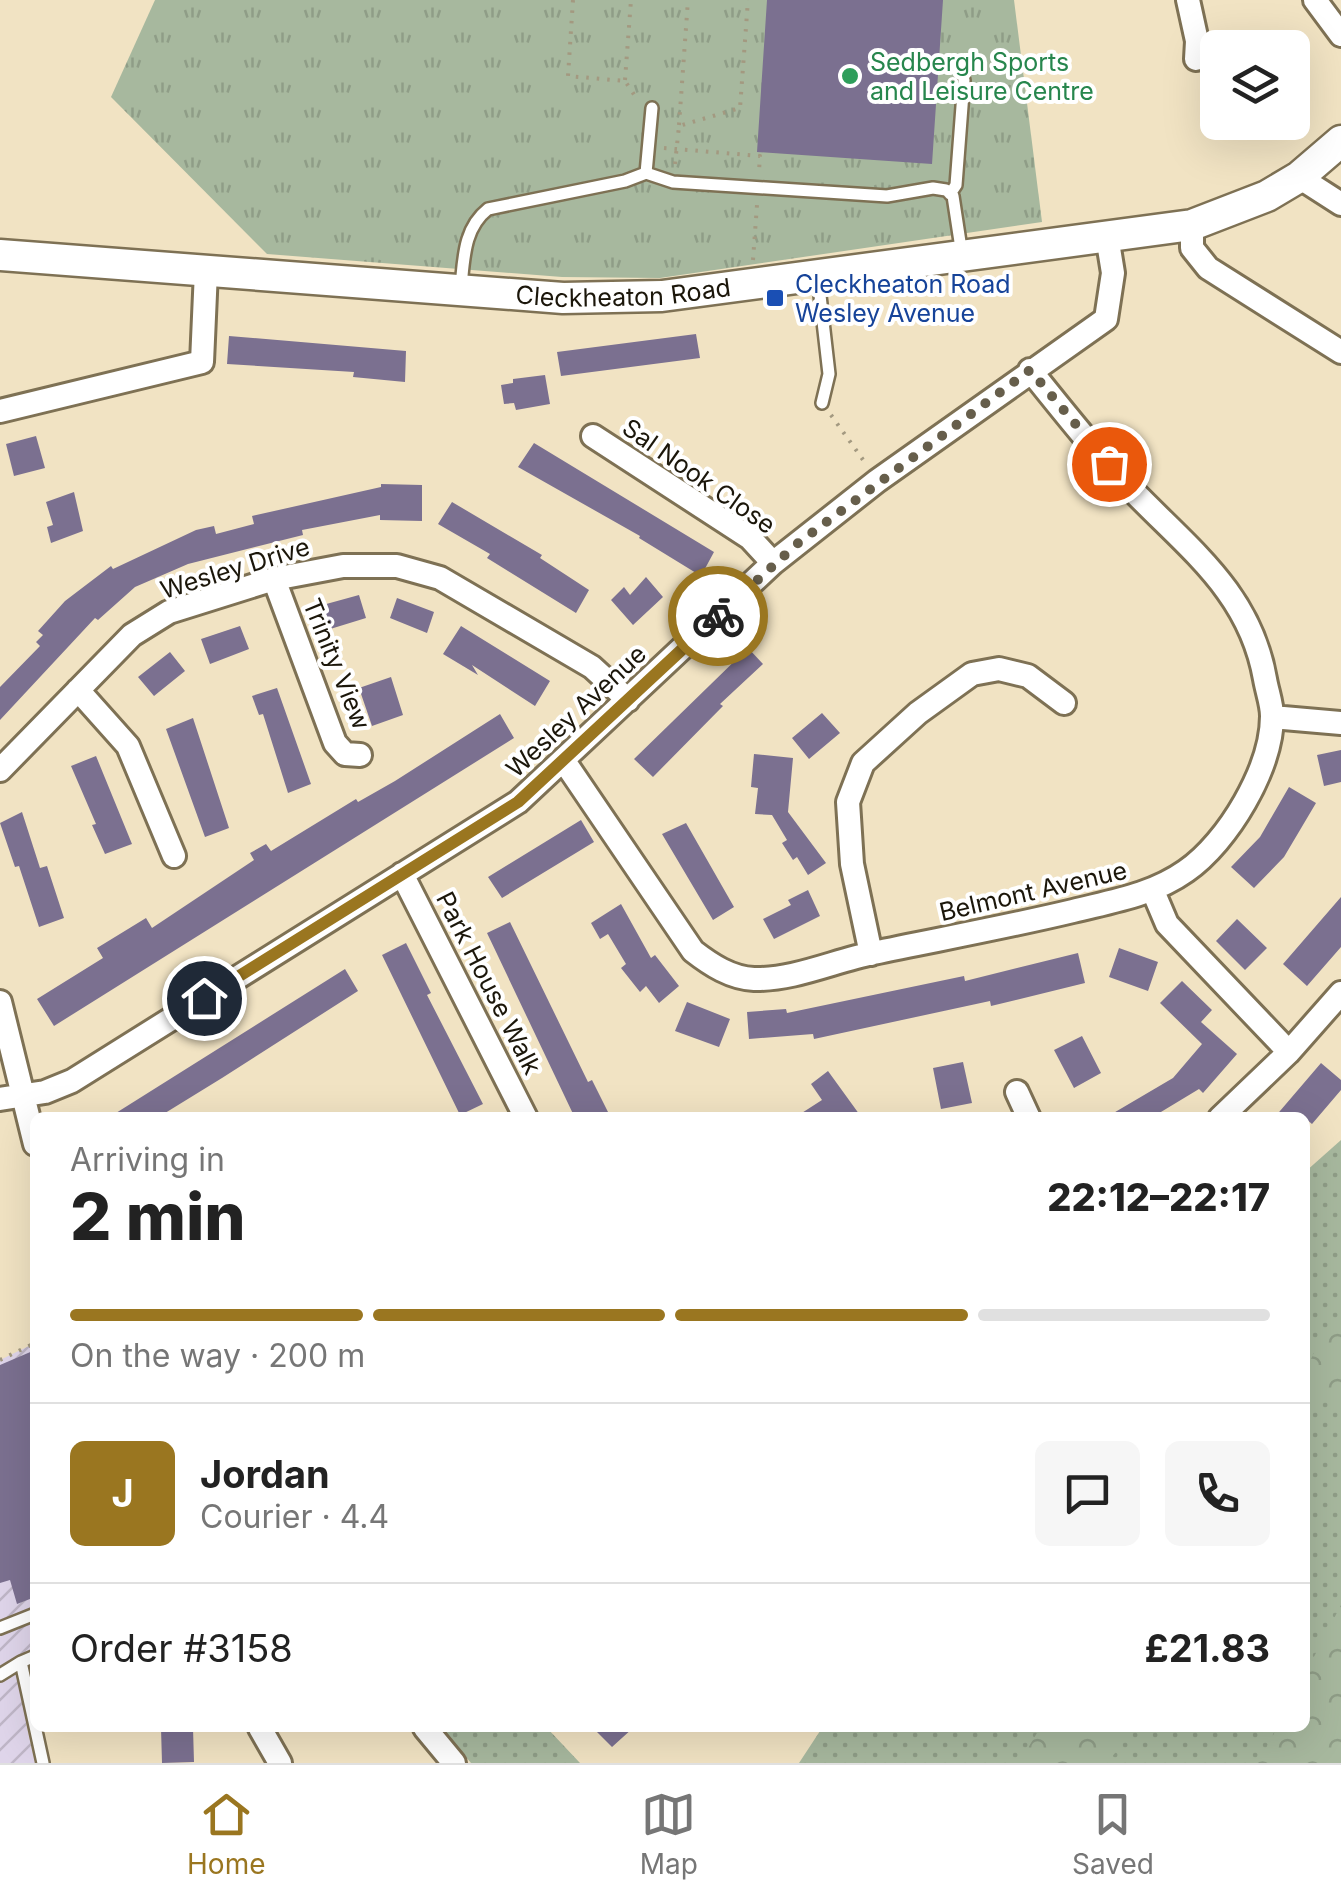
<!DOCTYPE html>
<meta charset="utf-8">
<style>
:root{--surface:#fff;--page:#f6f6f6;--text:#222;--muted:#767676;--line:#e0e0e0;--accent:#9a7620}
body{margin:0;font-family:Inter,sans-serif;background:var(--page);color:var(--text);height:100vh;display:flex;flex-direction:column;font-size:38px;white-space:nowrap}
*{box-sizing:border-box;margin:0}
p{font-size:32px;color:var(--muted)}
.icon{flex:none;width:55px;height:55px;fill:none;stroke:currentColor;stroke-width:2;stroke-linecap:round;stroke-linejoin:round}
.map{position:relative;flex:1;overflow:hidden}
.panel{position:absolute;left:30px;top:1112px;width:1280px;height:620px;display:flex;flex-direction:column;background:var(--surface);border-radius:15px;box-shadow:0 10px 40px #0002}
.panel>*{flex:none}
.buttons{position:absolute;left:1200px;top:30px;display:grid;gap:20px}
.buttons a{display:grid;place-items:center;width:110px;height:110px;border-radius:15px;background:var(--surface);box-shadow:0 10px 40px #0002;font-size:50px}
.pin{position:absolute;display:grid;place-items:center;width:85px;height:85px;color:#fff;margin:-42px;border:5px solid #fff;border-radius:50%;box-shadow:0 2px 10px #0007}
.courier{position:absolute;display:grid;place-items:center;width:100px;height:100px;margin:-50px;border:8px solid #9a7620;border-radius:50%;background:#fff;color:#222;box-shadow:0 2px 12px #0007}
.overview em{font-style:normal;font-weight:800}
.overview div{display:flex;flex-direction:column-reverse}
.overview{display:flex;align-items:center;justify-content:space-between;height:170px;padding:0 40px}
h1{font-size:65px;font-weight:800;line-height:75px}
.bar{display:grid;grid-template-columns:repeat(4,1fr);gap:15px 10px;align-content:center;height:120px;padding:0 40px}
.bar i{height:12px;border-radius:8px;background:var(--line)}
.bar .active{background:var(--accent)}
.bar p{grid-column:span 4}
.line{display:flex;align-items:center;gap:25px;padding:0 40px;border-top:2px solid var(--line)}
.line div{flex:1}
.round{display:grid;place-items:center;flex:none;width:105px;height:105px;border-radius:15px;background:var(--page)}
.dock{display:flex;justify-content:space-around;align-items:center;height:140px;border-top:2px solid var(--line);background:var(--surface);font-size:28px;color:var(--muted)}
.dock a{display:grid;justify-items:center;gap:5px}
.dock .active{color:var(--accent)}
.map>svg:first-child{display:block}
.industrial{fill:url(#industrial-furrows)}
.grass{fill:url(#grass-dots)}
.forest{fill:url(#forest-crowns)}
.park{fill:url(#park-tufts)}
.building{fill:#7b7090}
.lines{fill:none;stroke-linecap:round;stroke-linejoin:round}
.lane-casing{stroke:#7e7154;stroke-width:16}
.street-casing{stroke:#7e7154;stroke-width:28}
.secondary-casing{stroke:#7e7154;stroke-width:35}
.path{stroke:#a39980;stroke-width:4;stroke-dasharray:2.5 8;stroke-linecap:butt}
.lane{stroke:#fff;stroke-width:11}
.street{stroke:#fff;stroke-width:22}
.secondary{stroke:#fff;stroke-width:30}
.done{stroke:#665e4b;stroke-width:10;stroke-dasharray:0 18}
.route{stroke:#9a7620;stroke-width:12}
.leisure-dot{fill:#2e9e5b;stroke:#fff;stroke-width:4}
.transit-dot{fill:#1a4fb4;stroke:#fff;stroke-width:4}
.labels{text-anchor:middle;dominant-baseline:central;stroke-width:8;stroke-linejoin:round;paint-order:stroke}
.leisure-label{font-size:25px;fill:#27864d;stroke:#fff;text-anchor:start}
.transit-label{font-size:25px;fill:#164399;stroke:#fff;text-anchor:start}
.street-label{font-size:25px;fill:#1b160a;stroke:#fff}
</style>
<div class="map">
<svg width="1341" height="1763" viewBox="0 0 1341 1763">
<defs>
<pattern id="industrial-furrows" width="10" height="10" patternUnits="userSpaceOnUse" patternTransform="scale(2.5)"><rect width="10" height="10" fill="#dfd5ea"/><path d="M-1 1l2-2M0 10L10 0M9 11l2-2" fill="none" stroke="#bfb6c7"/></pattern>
<pattern id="grass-dots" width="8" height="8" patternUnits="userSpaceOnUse" patternTransform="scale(2.5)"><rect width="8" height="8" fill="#a7b89e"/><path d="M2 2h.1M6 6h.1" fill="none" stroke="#8f9d87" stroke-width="1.8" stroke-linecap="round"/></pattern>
<pattern id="forest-crowns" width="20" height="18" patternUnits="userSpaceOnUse" patternTransform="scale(2.5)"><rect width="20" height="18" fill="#a7b89e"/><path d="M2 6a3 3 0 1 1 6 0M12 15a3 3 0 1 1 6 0" fill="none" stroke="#8f9d87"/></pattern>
<pattern id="park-tufts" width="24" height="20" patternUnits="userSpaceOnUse" patternTransform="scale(2.5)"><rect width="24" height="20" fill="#a7b89e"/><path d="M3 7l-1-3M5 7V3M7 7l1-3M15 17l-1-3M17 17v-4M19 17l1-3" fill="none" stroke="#8f9d87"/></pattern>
</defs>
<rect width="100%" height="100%" fill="#f1e3c3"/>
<path class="industrial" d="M35,1343v376l-9,4 9,40h-35v-403z"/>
<path class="grass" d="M1341,1140v623h-542l23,-35h483v-556z
M442,1728h105l33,35h-109z"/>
<path class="forest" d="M1341,1324v81l-36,-7c0,-32 8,-56 36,-74z
M1341,1605v147l-6,11h-77l19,-35h28v-54z
M1040,1728h95l-28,35h-88z"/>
<path class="park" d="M155,0h859l28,222 -382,56 -98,-1 -295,-23 -156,-157z"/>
<path class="building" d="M767,0h176l-11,164 -175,-12z
M696,334l4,24 -139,18 -4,-24z
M229,336l177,15 -1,31 -52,-5 1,-5 -127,-8z
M545,375l5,29 -34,6 -2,-7 -10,1 -3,-19 12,-2v-4z
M36,436l9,32 -31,8 -8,-32z
M534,443l180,109 -13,24 -62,-38 1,-2 -122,-69z
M381,484l41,1v36l-42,-1v-5l-78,15 1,5 -115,29 -53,23 -37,33 -3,-2 -95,102v-33l40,-41 -4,-4 7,-7 -5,-4 27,-30 46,-35 2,3 83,-39 18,-4 2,8 38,-10 -2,-8 129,-29z
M74,492l9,39 -32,12 -4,-16 6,-2 -7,-23z
M452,502l90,53 -2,3 49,32 -13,23 -89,-55 3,-4 -52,-30z
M646,577l17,20 -30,28 -22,-25 13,-13 6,8z
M359,595l7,23 -39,12 -8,-24z
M397,598l37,14 -7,21 -37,-15z
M240,626l9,23 -39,15 -9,-25z
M461,626l89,55 -15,25 -63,-41 6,10 -35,-21z
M748,648l15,16 -43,40 3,2 -70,71 -19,-18z
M170,652l15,19 -31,25 -16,-19z
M391,677l12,38 -31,11 -13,-38z
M277,688l34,96 -23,9 -25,-79 -4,1 -7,-19z
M822,713l18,20 -31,26 -17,-21z
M500,714l14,24 -460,288 -17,-27 66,-41 -6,-10 49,-30 6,10 102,-68 -4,-7 16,-9 5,7 85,-52 2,3 37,-21z
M193,718l36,110 -24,9 -39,-108z
M1341,750v32l-17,4 -7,-31z
M754,754l39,4 -5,54 38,51 -18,12 -11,-18 -4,3 -11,-17 5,-3 -15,-25 -17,-1 3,-26 -7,-1z
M96,756l36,88 -27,10 -13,-29 4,-1 -25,-58z
M1289,787l27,16 -32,54 -30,31 -23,-21 29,-30z
M22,812l18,56 7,-2 17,52 -25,9 -20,-61 -4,1 -15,-44z
M581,820l13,22 -92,56 -14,-21z
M686,823l48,84 -21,13 -51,-86z
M808,890l12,26 -46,23 -11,-20 28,-14 -3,-5z
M1341,897v50l-34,39 -24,-22z
M621,904l30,54 4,-3 24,31 -20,17 -13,-17 -6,6 -19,-24 5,-4 -18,-30 -8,5 -9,-16z
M1237,919l30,29 -22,22 -29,-29z
M510,922l78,160 4,-2 19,38h-36l-88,-185z
M406,943l25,50 -4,2 56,109 -23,11 -78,-160z
M1119,948l39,14 -10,29 -39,-14z
M1078,953l7,30 -94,23 -1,-5 -176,38 -1,-5 -64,5 -2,-27 39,-3 1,4 177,-37 1,5z
M345,969l13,22 -136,87 -65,40h-49z
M1182,981l30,29 -11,12 36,32 -34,39 -4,-4 -48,29h-46l68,-40 29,-34 -42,-41z
M687,1002l43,17 -11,28 -44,-16z
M1082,1036l19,37 -27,15 -20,-38z
M963,1062l9,41 -31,6 -8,-41z
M1321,1063l20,17v10l-29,34 -7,-6h-31z
M828,1071l34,47h-68l28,-18 -11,-16z
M35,1350v247l-18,7 -7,-24 -10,3v-218z
M161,1728h32l1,34 -32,1z
M593,1728h40l-21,19z"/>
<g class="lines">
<g class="lane-casing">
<path id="lane" d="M646,173l27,9 214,14 46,-8 13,2 7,6 9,59
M950,194l6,-9 8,-105
M818,278l11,96 -7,29
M461,286c3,-29 3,-58 27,-77l137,-28 21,-8 6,-65
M0,1628l35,-14
M35,1656l-14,6 22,101
M0,1675l21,-13"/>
</g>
<g class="street-casing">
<path id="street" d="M1188,0l9,41 -1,18
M1315,0l26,35
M1299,177l42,27
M1192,225v23l16,20 133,84
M0,411l202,-49 4,-91
M593,436l157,102 23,25
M274,579l61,164 10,11 15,1
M78,690l50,56 46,110
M1272,717l69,6
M564,761l129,190c18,14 38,27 61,28 40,1 80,-18 119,-26 67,-14 133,-26 200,-42 40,-10 79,-16 113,-40 42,-29 86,-103 86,-155 0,-12 -5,-25 -7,-37 -15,-86 -75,-129 -132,-188 -37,-38 -70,-80 -103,-121
M0,770l132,-135 37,-23 105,-33 69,-13h54l43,12 152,89 36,33
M402,874l124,244
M1153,891l14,33 122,128 52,-59
M871,954l-19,-90 -4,-62 15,-39 55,-50 54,-39 27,-5 29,7 36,27
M0,1002l35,142
M1017,1092l12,26
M0,1099l45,-7 27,-11 446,-279 255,-239 104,-82 229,-162 7,-46 -6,-37
M1220,1118l69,-66
M260,1728l20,35
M425,1728l29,35"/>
</g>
<g class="secondary-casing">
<g id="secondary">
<path id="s1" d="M0,255l563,43 99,-2 530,-71 75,-29 32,-19 42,-36"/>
</g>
</g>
<path class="path" d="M573,0l-5,76 57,5 12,18
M625,80l6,-80
M679,125l9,-125
M664,148l96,8 -1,15
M675,164l4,-38 61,-18 8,-108
M753,260l4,-55
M831,415l35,49
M0,1360l35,-17"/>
<use href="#lane" class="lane"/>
<use href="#street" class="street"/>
<use href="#secondary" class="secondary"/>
</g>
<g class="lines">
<path class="done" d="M718,616l79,-72 233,-174 79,94"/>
<path class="route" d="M204,998l314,-196 200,-186"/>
</g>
<circle class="leisure-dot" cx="850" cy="76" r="10"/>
<rect class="transit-dot" x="765" y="288" width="20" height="20" rx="5"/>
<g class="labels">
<g class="leisure-label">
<text x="870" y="62">Sedbergh Sports<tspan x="870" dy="29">and Leisure Centre</tspan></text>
</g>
<g class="transit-label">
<text x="795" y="284">Cleckheaton Road<tspan x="795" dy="29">Wesley Avenue</tspan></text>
</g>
<g class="street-label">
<text stroke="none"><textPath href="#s1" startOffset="625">Cleckheaton Road</textPath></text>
<text transform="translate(699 476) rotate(35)">Sal Nook Close</text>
<text transform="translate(235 568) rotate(-17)">Wesley Drive</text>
<text transform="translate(337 664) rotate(68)">Trinity View</text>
<text transform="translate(576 711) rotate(-43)">Wesley Avenue</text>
<text transform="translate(1033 891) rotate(-13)">Belmont Avenue</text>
<text transform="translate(489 983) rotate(63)">Park House Walk</text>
</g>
</g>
</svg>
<div class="buttons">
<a><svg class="icon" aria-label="layers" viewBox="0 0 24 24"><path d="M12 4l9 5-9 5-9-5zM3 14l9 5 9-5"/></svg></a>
</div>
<div class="pin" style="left:1109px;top:464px;background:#ea580c"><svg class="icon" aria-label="bag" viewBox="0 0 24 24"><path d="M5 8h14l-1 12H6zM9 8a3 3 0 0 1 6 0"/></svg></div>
<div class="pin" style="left:204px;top:998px;background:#1f2937"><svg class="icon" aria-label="home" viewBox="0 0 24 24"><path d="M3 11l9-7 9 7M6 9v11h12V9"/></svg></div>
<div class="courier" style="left:718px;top:616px"><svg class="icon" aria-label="bike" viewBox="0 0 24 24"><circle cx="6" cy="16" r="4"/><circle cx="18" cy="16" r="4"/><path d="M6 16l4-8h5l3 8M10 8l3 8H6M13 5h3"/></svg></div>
<section class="panel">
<div class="overview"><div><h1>2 min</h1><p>Arriving in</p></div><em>22:12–22:17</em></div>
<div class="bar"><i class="active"></i><i class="active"></i><i class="active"></i><i></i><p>On the way · 200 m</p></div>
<div class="line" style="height:180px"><b class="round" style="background:var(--accent);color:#fff">J</b><div><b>Jordan</b><p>Courier · 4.4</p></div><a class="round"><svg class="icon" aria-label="chat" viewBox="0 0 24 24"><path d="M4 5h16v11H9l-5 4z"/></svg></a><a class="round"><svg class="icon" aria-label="phone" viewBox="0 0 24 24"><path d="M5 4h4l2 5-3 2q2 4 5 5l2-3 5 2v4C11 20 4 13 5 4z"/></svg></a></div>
<div class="line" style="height:130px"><div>Order #3158</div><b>£21.83</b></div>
</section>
</div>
<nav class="dock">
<a class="active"><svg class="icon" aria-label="home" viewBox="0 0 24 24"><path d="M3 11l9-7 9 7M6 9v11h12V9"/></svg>Home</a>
<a><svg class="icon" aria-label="map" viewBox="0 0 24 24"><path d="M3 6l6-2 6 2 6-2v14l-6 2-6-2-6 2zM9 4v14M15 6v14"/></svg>Map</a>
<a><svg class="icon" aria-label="saved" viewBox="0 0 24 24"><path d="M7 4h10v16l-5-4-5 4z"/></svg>Saved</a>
</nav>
